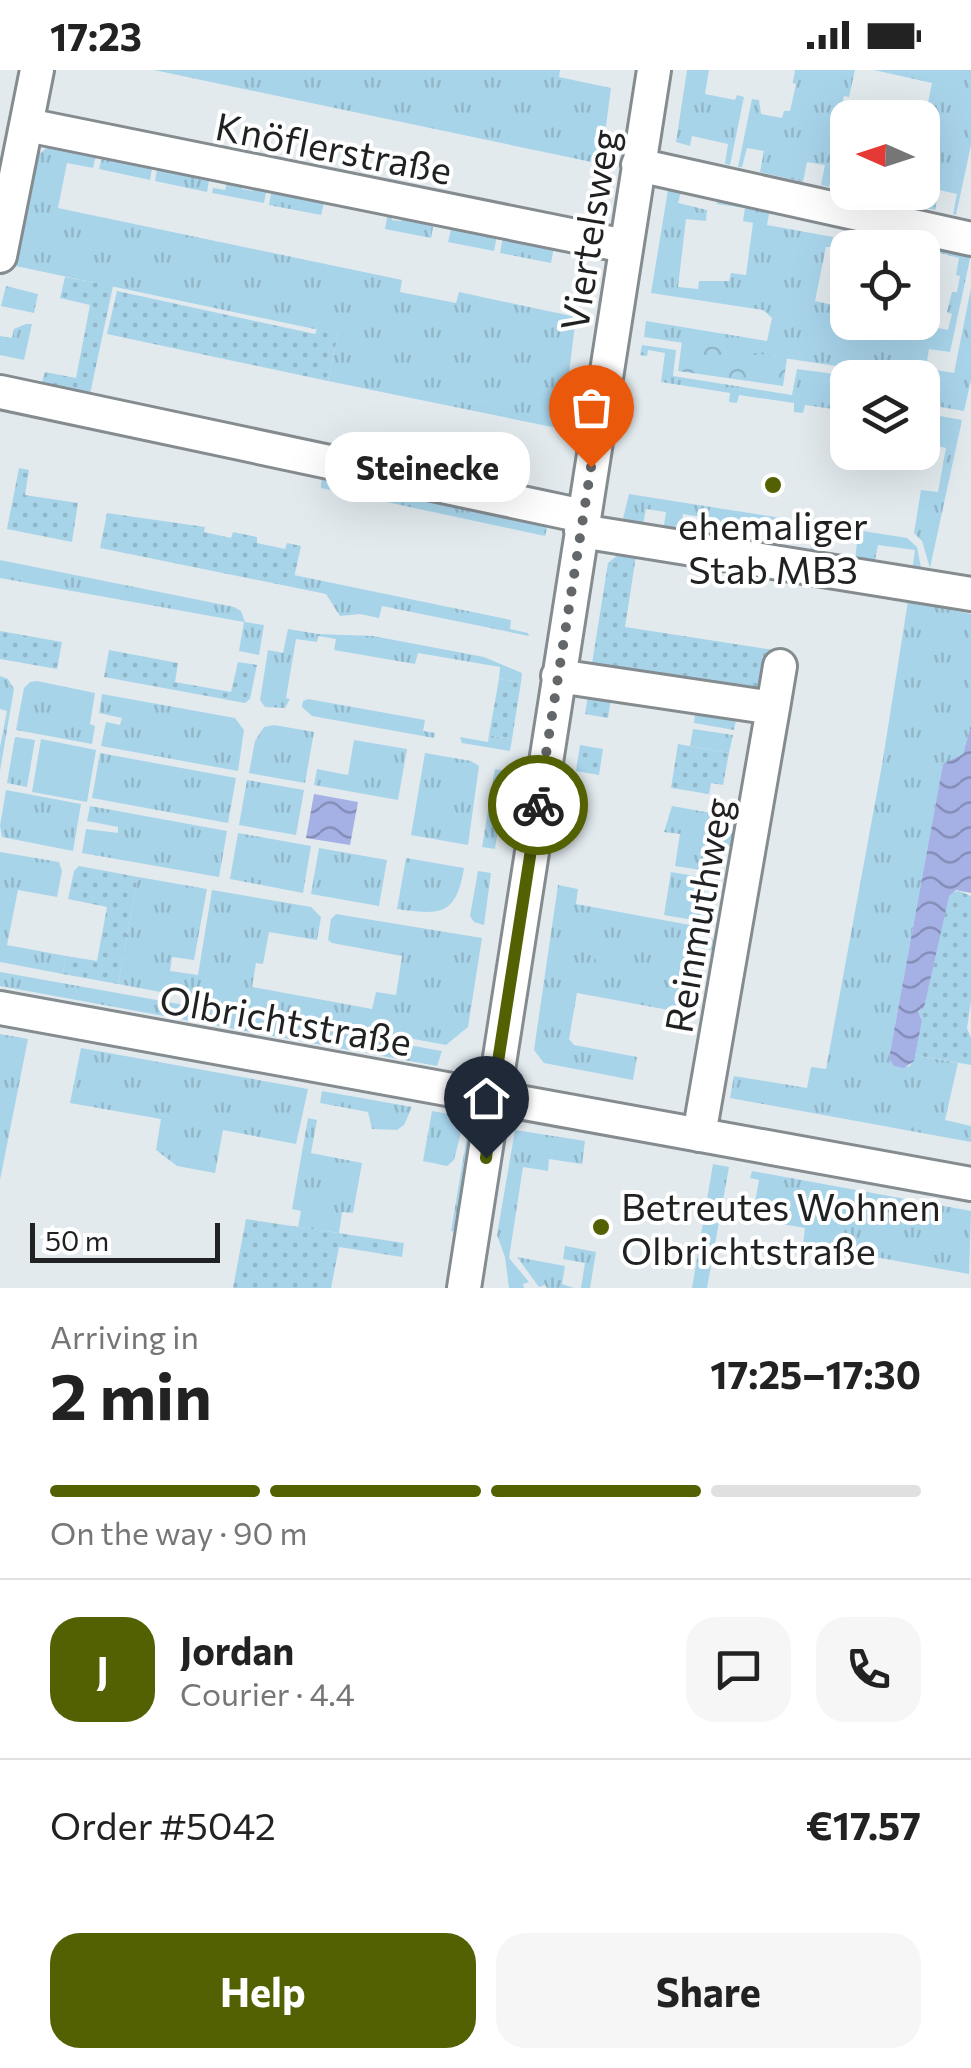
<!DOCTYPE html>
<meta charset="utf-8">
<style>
:root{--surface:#fff;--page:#f6f6f6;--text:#222;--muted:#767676;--line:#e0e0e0;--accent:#536102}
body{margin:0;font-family:Commissioner,sans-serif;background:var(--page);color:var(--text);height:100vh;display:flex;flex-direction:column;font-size:38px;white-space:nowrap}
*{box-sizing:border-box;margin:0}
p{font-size:32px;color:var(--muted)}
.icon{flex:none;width:55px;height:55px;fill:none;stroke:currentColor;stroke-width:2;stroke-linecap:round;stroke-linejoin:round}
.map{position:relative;height:1218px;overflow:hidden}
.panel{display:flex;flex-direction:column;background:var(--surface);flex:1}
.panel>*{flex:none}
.needle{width:65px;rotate:273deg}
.buttons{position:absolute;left:830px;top:30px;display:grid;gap:20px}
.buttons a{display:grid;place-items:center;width:110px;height:110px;border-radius:20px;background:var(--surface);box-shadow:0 10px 40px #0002;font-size:50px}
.scale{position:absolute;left:30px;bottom:25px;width:190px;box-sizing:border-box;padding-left:10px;border:5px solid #1f2123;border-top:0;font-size:28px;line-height:35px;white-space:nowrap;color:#1f2123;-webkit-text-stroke:8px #fff;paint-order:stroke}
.pin{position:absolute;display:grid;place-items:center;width:85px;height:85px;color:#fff;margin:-102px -42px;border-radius:50% 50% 50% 0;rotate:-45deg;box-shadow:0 0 10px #0007}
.pin .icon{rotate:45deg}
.courier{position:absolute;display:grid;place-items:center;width:100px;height:100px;margin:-50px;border:8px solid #536102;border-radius:50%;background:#fff;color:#222;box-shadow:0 2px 12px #0007}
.bubble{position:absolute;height:70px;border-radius:30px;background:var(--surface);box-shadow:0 10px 40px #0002;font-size:32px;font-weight:700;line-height:70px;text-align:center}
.headline em{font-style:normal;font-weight:700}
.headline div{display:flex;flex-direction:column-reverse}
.headline{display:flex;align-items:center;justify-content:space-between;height:170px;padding:0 50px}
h1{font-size:65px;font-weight:700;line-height:75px}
.bar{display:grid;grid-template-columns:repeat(4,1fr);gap:15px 10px;align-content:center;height:120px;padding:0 50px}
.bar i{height:12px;border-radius:8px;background:var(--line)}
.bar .current{background:var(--accent)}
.bar p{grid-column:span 4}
.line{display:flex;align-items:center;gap:25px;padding:0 50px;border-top:2px solid var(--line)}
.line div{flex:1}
.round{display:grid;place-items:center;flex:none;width:105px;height:105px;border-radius:30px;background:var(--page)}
.button{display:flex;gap:20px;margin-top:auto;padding:20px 50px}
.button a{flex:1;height:115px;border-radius:30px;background:var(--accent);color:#fff;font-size:40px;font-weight:700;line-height:115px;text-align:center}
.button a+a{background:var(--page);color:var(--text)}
.status{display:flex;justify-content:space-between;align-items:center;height:70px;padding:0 50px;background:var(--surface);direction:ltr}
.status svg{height:28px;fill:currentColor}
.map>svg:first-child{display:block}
.grass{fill:url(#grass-tufts)}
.park{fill:url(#park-crowns)}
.garden{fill:url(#garden-dots)}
.pitch{fill:#a8d4ea}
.water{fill:url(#water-waves)}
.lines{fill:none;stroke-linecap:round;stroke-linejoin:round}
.minor-casing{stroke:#858c90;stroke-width:38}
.minor{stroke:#fff;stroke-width:32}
.done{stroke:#63676a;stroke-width:10;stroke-dasharray:0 18}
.route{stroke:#536102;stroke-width:12}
.poi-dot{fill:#536102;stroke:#fff;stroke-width:4}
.labels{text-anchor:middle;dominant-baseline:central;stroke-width:8;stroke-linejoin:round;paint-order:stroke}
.street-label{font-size:38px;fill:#1f2123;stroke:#fff}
.poi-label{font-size:38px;fill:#1f2123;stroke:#fff}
</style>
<div class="status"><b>17:23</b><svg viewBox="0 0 49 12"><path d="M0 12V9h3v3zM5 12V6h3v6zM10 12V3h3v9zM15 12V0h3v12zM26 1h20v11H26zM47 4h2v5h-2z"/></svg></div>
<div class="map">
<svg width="971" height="1218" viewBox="0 0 971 1218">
<defs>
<pattern id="grass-tufts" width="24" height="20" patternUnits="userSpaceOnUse" patternTransform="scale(2.5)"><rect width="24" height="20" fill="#a8d4ea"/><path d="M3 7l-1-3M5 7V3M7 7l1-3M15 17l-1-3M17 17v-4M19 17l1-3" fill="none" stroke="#90b6c8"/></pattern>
<pattern id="park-crowns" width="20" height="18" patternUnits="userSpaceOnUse" patternTransform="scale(2.5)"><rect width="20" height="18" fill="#a8d4ea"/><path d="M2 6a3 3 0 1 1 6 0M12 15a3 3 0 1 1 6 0" fill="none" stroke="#90b6c8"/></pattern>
<pattern id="garden-dots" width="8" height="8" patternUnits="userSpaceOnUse" patternTransform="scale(2.5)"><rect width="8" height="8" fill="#a8d4ea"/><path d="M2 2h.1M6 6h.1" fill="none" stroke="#90b6c8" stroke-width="1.8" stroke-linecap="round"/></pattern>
<pattern id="water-waves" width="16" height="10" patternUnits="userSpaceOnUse" patternTransform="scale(2.5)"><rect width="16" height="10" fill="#a5b0e5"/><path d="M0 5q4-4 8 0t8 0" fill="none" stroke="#868fb9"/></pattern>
</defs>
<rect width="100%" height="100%" fill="#e2eaee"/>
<path class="grass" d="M154,0h406l-1,7 52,11 -10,76z
M687,0h22l-4,24 30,6 2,-5 7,2 -14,68 -5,-1 3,-20 -36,-8 -2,10 -14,-4z
M795,0h60l-6,27 -5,-1 -6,27 9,3v44l-14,-2 -4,19 -8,-2 4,-20 -18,-3 -4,20 -43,-10 4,-21 -17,-3 -5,19h-4l14,-68 7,1 2,14 21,4 2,-7h6l6,-27 -3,-1z
M874,0h97v75l-15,70 -3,-1 4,-20 -18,-4 -4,20 -24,-5 3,-12 8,-1 1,-50 7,-27 -4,-2 6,-30z
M51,75l46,6 -4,17 -26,-5 -9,45 344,72 -2,12 56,11 3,-11 117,25 -14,112 -234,-48 10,-47 -327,-69 25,-109z
M103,83l50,10 -3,17 -51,-11z
M158,94l52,11 -3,17 -52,-11z
M670,108l14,3 -6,22 29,7 -1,11 -20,-2 -8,68 20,2 1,-8h30l2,-8 15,2 7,-52 -10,-2 2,-13 -28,-4 3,-13 51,13 -4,21 66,12 -2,10h-5l-11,54 32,7 1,14 63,1 37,7 4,-16 -5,-2 5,-20h5l3,-16 -4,-1 3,-17 -23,-6 3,-10 32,12 -21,98 -21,-3 -3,18 -22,-3 -2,12 -258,-39 2,-16 121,20 5,-23 -9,-8 -112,-17z
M228,109l15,3 -1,7 11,2 1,-7 13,3 -3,16 -52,-10 1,-5 12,2z
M272,118l53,11 -4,16 -52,-10z
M388,142l4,1v7l9,1 1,-6 32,7 -3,16 -46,-9z
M452,155l45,10 -3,16 -46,-9z
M503,166l51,11 -3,16 -51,-10z
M6,216l32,8 -4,19 -33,-7z
M971,218v92l-7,31 -35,-6 7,-35 18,3z
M26,254h6l-8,36 -24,-5v-19l12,2 2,-9z
M642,275l34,5 -3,26 119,19 5,-26 59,8 -8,1 -1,15h-3l-5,32 -9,4 3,-20 -28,-4 -2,8 -9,-1v-9l-55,-8 -2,8 -8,-1 1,-9 -69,-11 4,-29 -17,-3 -1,6 -7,-1z
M929,344l33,6 -32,148 -8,-27 -8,-8 7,-43 17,2 8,-44 -22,-5z
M358,367l46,9 -3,13 -46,-9z
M408,377l54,11 -3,13 -54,-11z
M467,389l51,10 -3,14 -51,-11z
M322,401l227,49 -4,16 -224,-48z
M629,424l278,44 10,9 5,26 -10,-2 3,-21 -37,-5 -4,20 -19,-3 2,-20 -37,-6 -4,21 -6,-2 2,-21 -37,-5 -4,21 -7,-2 2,-21 -37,-5 -3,20 -8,-1 2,-21 -37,-6 -3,21 -17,-3 3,-20 -20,-3 -4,20 -20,-6z
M0,490l234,47 7,4 4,11 19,3 -5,30 -20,-4 5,-29 -244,-44z
M294,505l217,45 -1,9 18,4 1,3 -147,-30 -3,12 -19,-4 -20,2 -14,-22 -34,-7z
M908,531l63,13v111l-8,29 -20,11 -54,293 15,9 6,-1 5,-11 43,8 -13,57 26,6v16l-241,-44 4,-22 73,12 4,-21 15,2 56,-304z
M288,559l30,5 55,2 111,21 38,16 -1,9 -22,-3 1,-12 -82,-14 -3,11 -81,-14 2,-11 -18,-3 -1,6 -21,-3 -10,59 4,1 -5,9 -20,-1 -5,-7 8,-50 15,3z
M0,606l8,3 6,10 -14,82v-24l7,-36 -7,-2z
M37,611l58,12 -5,31 5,2 -3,18 -76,-14 8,-42 6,-6z
M102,624l133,24 9,12 -6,41 -137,-25 5,-24 14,3 2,-7 -23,-5z
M308,629l117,21 -2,11 12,2 -1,5 -122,-22 -10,-9 1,-6z
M696,635l41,9 -3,16 -40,-7z
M274,655l40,7 -9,51 -56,-10 6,-32 9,-14z
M693,659l40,6 -4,18 -39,-7z
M489,665l23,4 -2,12 -48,-8 -2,-6 28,5z
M15,667l20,3 -8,47 -20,-4z
M354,670l53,9 -9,51 -84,-15 3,-16 31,6z
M100,683l136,25 -8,45 -136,-25z
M425,683l46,8 8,5 -11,79 -57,-10z
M495,699l12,2 -12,78 -13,-2z
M247,710l57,10 -8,45 -57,-10z
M6,720l75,14 -8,47 -71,-14 -2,-11z
M90,736l137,25 -8,46 -137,-24 4,-24 32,4v-6l-31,-6z
M672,736l39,7 -3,20 6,1 1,-3 20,3 -2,13 -27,-5 -5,28 -26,-4 5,-32 -16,-2z
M238,763l73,13 -8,47 -73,-14z
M319,778l68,12 -8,46 -68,-12z
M0,782l59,10 3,9 -5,26 -39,-7 -11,55 59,11 -3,18 -63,-12z
M406,788l58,10c-8,48 -23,47 -67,41z
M478,801l13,2 -7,52 -10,-3 -4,-6z
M671,802l36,6 -7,43 -36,-6z
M138,807l69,12 -13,71 -22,-3 -2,14 28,4 14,-85 99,17 10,10 -4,23 -48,-8 -6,32 -7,-1 -4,24 120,22 4,-17 20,3 6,-39 -70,-13 -4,-3 3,-21 5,-5 146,24 -14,89 -22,18 -328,-61z
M558,815l20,4 -2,15 114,21 -1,10 27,5 -2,10 -18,-2 -11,65 -108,-20 -8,46 5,6 63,12 -4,23 -89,-17 -10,-13z
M0,902l442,79 -5,15 -437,-80z
M0,964l28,5 -28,141z
M81,978l227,41 -12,55 -73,-14 -8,43 -38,-7 -21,-16 5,-31 -91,-16z
M322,1021l90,16 -8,18 -7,5 -25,-1 -4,-17 -48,-9z
M432,1041l33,6 -11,43 -7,6 -24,-5z
M308,1048l9,2 -6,33 51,10 -9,50 -11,-1 -3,21 -41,-6 3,-16 -9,-2z
M470,1048l11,2 -18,113 -12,-2z
M515,1060l70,11 -3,23 -33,-5 -1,12 -25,-4 -14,91 20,24 -6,2 1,4h-15l-4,-31 -8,-22z
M713,1094l16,3 -22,121h-15z
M752,1101l219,40 -2,63 -166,-30 2,-16 -53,-9 7,-39 -9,-2z
M565,1176l31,6 -6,36h-9l4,-25 -22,-4z
M517,1187l48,9 -3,18 12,4h-27l-2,-3 -6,2z"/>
<path class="park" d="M682,272l105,16 -4,28 -105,-15z
M597,875l33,6 -3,16 -33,-5z"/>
<path class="garden" d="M65,207l48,9 -24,113 -89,-23 42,6 3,-10 31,6 14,-73 -30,-7z
M117,221l198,43 2,-5 21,5 -10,47 -221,-47z
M19,398l10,2 -4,25 53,8 -6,39 -65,-13z
M107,443l98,14 -1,5 27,6 2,-6 24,5v6l28,6 2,-6 14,3 -9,41 -192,-39z
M620,483l16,3 -11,71 149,23 -9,42 -174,-22 17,-107z
M0,561l62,11 -5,27 -57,-10z
M109,580l69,13 -3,19 56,10 7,-30 19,3 -7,34 -5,4 -141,-26z
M499,609l22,3 -9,57 -23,-4z
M589,619l23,3 -4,26 -23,-4z
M678,674l51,9 -6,32 -12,-2 -2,11 -38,-6z
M580,675l23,4 -4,26 -23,-4z
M79,796l59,11 -20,107 -55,-10 3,-18 31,5 10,-54 -39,-8 6,-28z
M959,821l12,5v105l-4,27 4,10v27l-56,-10 7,-34 -4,-10 6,-3 24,-111 3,-5z
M246,1149l158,24 -2,14 -63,-10 -8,41h-98z"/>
<path class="pitch" d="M41,669l55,11 -9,52 -55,-10z"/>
<path class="water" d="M971,655v168l-15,-3 -7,6 -25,112 -6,3 4,10 -8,40 -10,7 -10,-2 -5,-8 54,-294 20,-10z
M314,724l44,8 -8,43 -44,-7z"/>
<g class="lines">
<g class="minor-casing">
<path id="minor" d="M27,55l598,121
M638,95l333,74
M0,186l37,-186
M0,322l583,124
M581,461l390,63
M558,606l215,32 -74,427
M773,638l7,-42
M0,938l971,176
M464,1218l190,-1218"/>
</g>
<use href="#minor" class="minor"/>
</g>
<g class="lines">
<path class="done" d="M538,735l53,-338"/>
<path class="route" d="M486,1088l13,-103 39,-250"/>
</g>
<g class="poi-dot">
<circle cx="773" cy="415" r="10"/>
<circle cx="601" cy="1157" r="10"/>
</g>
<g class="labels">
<g class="street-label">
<text transform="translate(334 77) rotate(11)">Knöflerstraße</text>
<text transform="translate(588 160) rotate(-81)">Viertelsweg</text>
<text transform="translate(697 845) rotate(-80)">Reinmuthweg</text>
<text transform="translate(286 949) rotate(10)">Olbrichtstraße</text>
</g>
<g class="poi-label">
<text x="773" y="454">ehemaliger<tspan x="773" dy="44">Stab MB3</tspan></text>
<text x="621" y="1135" text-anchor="start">Betreutes Wohnen<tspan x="621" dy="44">Olbrichtstraße</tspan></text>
</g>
</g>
</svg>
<div class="buttons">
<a><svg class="needle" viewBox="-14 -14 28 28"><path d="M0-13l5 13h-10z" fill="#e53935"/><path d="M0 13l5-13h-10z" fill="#767676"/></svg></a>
<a><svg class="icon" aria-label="locate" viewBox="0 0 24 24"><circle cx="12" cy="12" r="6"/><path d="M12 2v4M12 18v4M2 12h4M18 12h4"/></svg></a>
<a><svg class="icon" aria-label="layers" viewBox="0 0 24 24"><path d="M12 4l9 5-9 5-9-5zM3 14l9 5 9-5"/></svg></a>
</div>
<div class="scale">50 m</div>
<div class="pin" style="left:591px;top:397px;background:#ea580c"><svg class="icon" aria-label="bag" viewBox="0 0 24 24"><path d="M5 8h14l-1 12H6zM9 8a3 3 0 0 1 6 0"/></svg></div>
<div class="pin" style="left:486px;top:1088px;background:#1f2937"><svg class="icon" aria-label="home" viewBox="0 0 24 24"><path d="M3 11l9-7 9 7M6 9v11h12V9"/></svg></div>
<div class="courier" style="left:538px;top:735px"><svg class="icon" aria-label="bike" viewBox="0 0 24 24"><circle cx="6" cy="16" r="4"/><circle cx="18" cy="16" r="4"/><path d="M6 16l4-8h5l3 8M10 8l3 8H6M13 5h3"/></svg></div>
<div class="bubble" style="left:325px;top:362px;width:205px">Steinecke</div>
</div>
<section class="panel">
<div class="headline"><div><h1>2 min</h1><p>Arriving in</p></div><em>17:25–17:30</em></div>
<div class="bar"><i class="current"></i><i class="current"></i><i class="current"></i><i></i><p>On the way · 90 m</p></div>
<div class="line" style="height:180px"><b class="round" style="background:var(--accent);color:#fff">J</b><div><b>Jordan</b><p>Courier · 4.4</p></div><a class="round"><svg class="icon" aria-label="chat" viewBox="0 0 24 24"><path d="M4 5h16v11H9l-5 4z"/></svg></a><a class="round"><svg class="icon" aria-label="phone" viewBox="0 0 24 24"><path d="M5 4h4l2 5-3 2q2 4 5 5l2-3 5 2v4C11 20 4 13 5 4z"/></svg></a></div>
<div class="line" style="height:130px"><div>Order #5042</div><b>€17.57</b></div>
<div class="button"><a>Help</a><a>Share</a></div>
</section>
